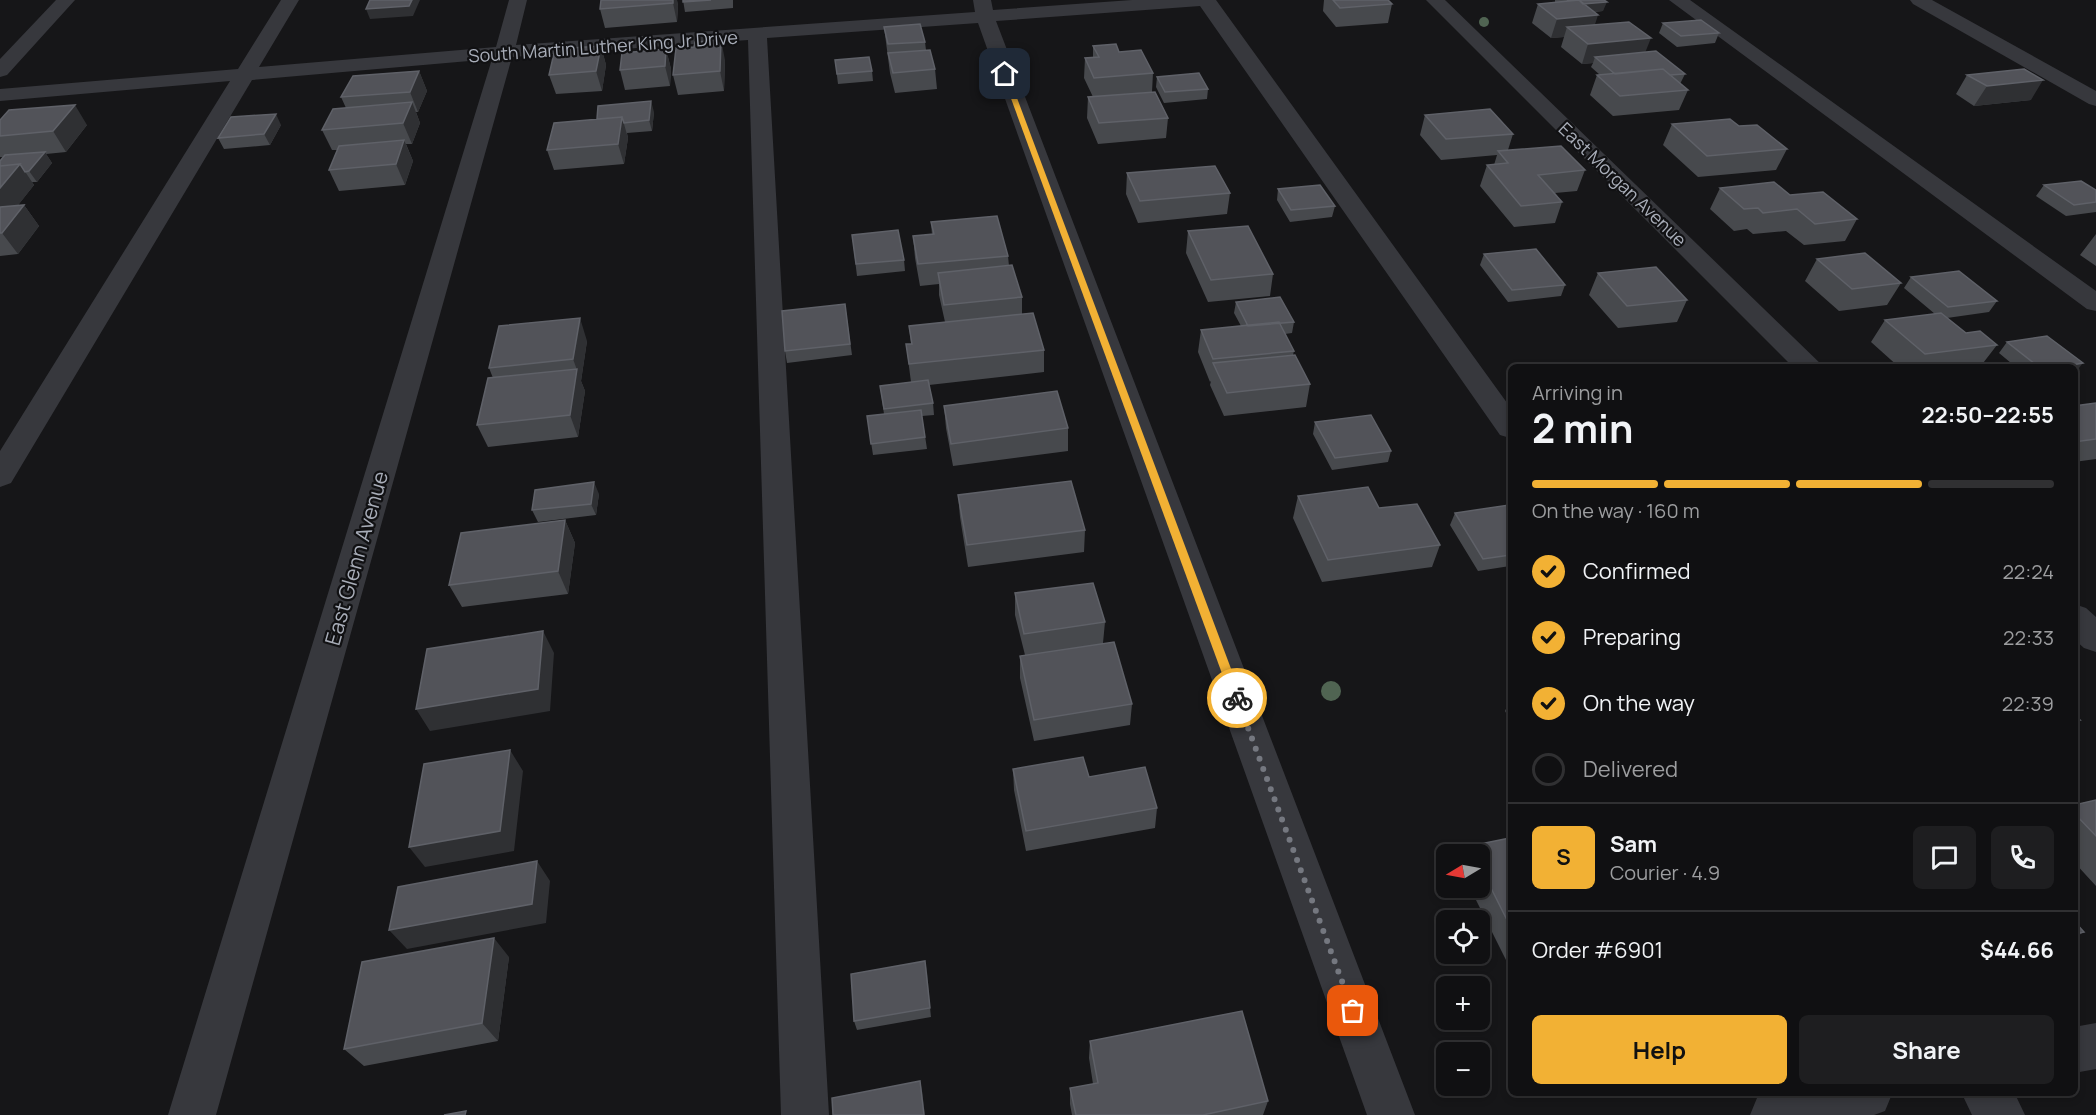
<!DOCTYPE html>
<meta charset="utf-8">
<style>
:root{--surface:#101012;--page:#1e1e20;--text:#f1f3f6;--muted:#9c9d9f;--line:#303032;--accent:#f2b134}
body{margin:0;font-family:Manrope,sans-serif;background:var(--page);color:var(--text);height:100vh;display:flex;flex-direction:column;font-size:22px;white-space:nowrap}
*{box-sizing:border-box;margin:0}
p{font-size:20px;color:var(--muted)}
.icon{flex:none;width:33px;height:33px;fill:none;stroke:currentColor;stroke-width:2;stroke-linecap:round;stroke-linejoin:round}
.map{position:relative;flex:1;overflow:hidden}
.details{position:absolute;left:1508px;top:364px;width:570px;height:732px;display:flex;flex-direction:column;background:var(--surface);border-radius:9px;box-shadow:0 3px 9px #0003,0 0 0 2px var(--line)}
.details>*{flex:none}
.needle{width:39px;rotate:260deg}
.buttons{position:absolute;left:1436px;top:844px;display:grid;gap:12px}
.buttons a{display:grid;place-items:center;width:54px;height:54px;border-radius:9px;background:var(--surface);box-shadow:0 3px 9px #0003,0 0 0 2px var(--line);font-size:30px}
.pin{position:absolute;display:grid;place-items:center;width:51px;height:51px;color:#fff;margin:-26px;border-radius:12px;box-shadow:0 3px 9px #0006}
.courier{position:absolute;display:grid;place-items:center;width:60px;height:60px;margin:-30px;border:4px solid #f2b134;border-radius:50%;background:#fff;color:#222;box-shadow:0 2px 8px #0007}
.headline em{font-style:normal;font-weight:700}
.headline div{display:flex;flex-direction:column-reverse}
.headline{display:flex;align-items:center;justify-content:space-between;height:102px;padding:0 24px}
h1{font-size:39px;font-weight:700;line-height:45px}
.bar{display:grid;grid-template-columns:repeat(4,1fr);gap:9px 6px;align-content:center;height:72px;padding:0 24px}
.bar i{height:8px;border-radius:4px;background:var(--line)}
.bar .active{background:var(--accent)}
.bar p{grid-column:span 4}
.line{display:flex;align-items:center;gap:15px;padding:0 24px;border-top:2px solid var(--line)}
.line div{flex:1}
.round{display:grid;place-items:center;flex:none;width:63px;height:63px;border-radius:9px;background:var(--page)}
ol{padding:0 24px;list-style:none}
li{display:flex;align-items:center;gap:18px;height:66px}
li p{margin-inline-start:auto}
li .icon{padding:6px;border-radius:50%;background:var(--accent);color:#111;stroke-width:4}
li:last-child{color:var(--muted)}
li i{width:33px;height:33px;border:3px solid var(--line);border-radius:50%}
.primary-button{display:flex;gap:12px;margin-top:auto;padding:12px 24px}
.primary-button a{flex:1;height:69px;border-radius:9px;background:var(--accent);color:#111;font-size:24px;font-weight:700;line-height:69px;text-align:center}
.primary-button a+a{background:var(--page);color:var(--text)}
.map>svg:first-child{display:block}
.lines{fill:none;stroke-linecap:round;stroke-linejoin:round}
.minor{fill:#37383d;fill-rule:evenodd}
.tree{fill:#506452}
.wall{fill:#47494d}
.shaded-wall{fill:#2f3033}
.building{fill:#525359;stroke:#5f6168;stroke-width:1.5}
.route{fill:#f2b134}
.done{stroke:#757880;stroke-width:6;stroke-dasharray:0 10.8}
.labels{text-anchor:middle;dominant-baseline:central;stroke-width:4.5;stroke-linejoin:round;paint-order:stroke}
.far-street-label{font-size:18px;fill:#a8adb8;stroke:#111113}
.street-label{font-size:21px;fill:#a8adb8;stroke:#111113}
</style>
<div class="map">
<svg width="2096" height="1115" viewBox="0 0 2096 1115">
<rect width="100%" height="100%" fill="#161618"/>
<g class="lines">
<path class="minor" d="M56,0h19l-68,75 -7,2v-18z
M281,0h18l-40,67 237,-20 13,-47h18l-11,45 459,-33 -2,-12h18l2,10 139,-10h84l294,407v31l-10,-3 -300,-429 -204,15 419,1094h-48l-389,-1092 -211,15 62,1077h-48l-33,-1075 -236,17 -296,1058h-48l324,-1056 -240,21 -241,403 -11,4v-36l230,-370 -230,20v-12l238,-20z
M1426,0h19l380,368h-31z
M1669,0h21l406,291v20l-9,-2z
M1910,0h22l164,91v15l-7,-2 -176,-100z
M2074,604l12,4 10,9v35l-12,-4 -10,-9z
M2096,1023v46l-22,4v-46z
M1768,1094h124l-7,17 -11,4h-124l7,-17z
M1962,1094h53l10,21h-53z"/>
</g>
<g class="tree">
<circle cx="1484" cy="22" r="5"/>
<circle cx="1331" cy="691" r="10"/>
</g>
<path class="wall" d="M601,0h76l1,6 -1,16 -72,6 -5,-19z
M683,0h50v8l-48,4z
M1324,0h64l4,4 -4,19 -52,4 -13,-16z
M1555,0h49l-1,11 -9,1 1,13 90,49 -5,10 8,6 -9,20 -66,6 -23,-21 7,-20h3l-9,-8 2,-4 -11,1 -21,-17 3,-10 -13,1 -19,-15 6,-19 17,-1z
M1663,23l56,10 -4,10 -38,4 -18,-14z
M884,27l41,15 1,8 9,19 2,20 -42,4 -5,-20z
M601,46l5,19 -4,26 -46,3 -7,-19z
M1093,46l26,6 34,21 -1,19 16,26 -2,20 -68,6 -11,-26 1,-21h5l-9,-19 1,-20 8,-1z
M666,49l5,20 -1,17 -45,4 -5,-20z
M725,60l-1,31 -46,4 -5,-20z
M835,60l37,11 1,10 -35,3z
M419,71l8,20 -9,21h-2l4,11 -8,21h-6l7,17 -8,24 -66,6 -10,-21 9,-20h-6l-10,-20 24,-22 -5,-11z
M1967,75l64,25 -57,6 -18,-12z
M1157,77l51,12 -1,10 -43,4 -8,-16z
M654,112l-2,19 -25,2 1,5 -4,26 -70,6 -7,-20 50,-31z
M1425,115l88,19 -5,16 77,20 -8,21 -22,2 7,9 -7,21 -41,4 -34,-41 7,-21h7l3,-10 -56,5 -21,-25z
M0,120l87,5 -21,27 -20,2 6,9 -15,19h-5l2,3 -16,20h6l15,21 -21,28 -18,2v-95l3,-4h-3z
M1672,124l67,2 48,23 -11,21 -78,7 -35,-32z
M281,125l-11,20 -46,4 -6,-11z
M1127,173l103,20 -3,21 -89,9 -12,-29z
M2044,185l52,5v22l-30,4 -30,-20z
M1720,188l70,7 67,24 -12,22 -41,4 -18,-14 -33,3 -6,-5 -13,2 -24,-22z
M1278,189l57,17 -3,11 -42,5 -13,-22z
M931,222l77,34 1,10 13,31v17l22,36v22l-115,13 4,18 1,12 -12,1 5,33 -54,6 -6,-39 17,-2 -4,-28 31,-4 -5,-38h5l-2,-18 36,-4 -6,-27v-11l-19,2 -5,-28 -2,-22 19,-1z
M1188,231l85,43 -3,22 -62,6 -22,-49z
M2096,234v32l-16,-11z
M852,235l52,25 1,11 -48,5z
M1484,254l81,31 -4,11 -53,6 -28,-37z
M1817,259l84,24 -14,22 -48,6 -34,-30z
M1598,273l89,27 -10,22 -59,6 -29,-33z
M1911,277l86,24 -8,11 -42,6 19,15 31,12 -17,22 -80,1 -29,-26 14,-22 50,-6 -31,-26z
M1236,302l58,20 -2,11 -7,1 9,17 -1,4 17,29 -4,23 -82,9 -14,-31 1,-4 -1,1 -12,-30 3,-22 40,-4 -7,-13z
M845,304l7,51 -65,8 -2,-12z
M587,341l-6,40 4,10 -7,46 -90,10 -11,-22 16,-47 -4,-10z
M2007,342l67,26h-57l-18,-15z
M2096,403v56l-22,3v-56z
M944,406l124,22v23l-115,15 -7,-38z
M1315,422l76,29 -3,11 -56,8 -19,-36z
M599,494l-3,21 -58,7 -6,-12z
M958,495l127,35 -1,22 -116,15 -8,-50z
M1298,496l81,12 61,37 -8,22 -110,15 -29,-64z
M1510,507v59l-32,5 -28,-46 5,-12z
M565,520l10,23 -7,51 -106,13 -13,-22z
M1015,593l90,29 -2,21 29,61 -2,21 -96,16 -14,-63v-22l5,-1 -10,-40z
M1510,700v20l-5,-9z
M1013,769l76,8 68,31 -2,20 -129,23 -12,-61z
M2096,800v86l-22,-24v-57z
M1510,838v121l-4,1 -36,-72h9v-33h-14l5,-9z
M2074,921l10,11 -10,6z
M509,957l-11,84 -134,25 -20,-17z
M925,961l6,56 -74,13 -3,-9z
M1090,1041l178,60 -5,14h-191l-2,-11v-16l23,-4 -4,-26z"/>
<path class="shaded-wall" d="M412,0h8l-7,16 -43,3 -4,-10z
M673,0h4l1,6 -1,16 -4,-19z
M1607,2l-4,9 -33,3 3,-9z
M1598,15l-6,19 -25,-7 -3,10 -13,1 6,-19z
M1651,38l-8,20 -48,-1 -2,6 -11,1 6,-20z
M721,40l4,20 -1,31 -4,-20z
M601,46l5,19 -4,26 -6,-20z
M666,49l5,20 -1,17 -5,-20z
M419,71l8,20 -9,21 -8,-20z
M2043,80l-12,20 -57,6 13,-20z
M651,101l3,11 -2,19 -3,-11z
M412,102l8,21 -8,21 -9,-21z
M75,105l12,20 -21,27 -13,-21z
M276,114l5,11 -11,20 -6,-11z
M622,117l6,21 -4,26 -6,-20z
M404,140l9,21 -8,24 -9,-21z
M45,152l7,11 -15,19 -8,-11z
M20,164l14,21 -29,37 -5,-6v-28z
M24,205l15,21 -21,28 -16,-21z
M580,318l7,23 -6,40 4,10 -7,46 -8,-22 7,-45 -4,-11z
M2083,363l-9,11v-6h-20z
M594,482l5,12 -3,21 -5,-11z
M565,520l10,23 -7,51 -10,-23z
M543,631l11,22 -4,58 -120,20 -14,-22z
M510,750l13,21 -9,80 -89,16 -16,-20z
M537,861l13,20 -4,42 -139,26 -18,-19z
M494,938l15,19 -11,84 -16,-18z
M925,961l2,10 4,46 -1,-9z
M920,1081l2,9 3,25h-1z"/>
<path class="building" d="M370,0h42l-3,6 -43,3z
M601,0h72v3l-73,6z
M683,0h28l-28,2z
M1333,0h55l4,4 -52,4z
M1567,0h37l3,2 -24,2 -4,-4 -10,1z
M1579,0l19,15 -41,4 -19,-15z
M1701,20l18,13 -38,3 -18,-13z
M1629,22l22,16 -63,6 -21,-17z
M920,24l5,18 -37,2 -4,-17z
M721,40l-1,31 -47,4 3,-27 18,-1 1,-5z
M1116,44l3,8 22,-2 12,23 -59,5 -9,-20 14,-1 -6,-11z
M601,46l-5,25 -47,4 6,-26z
M666,49l-1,17 -45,4 2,-17z
M930,50l5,19 -42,4 -5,-20z
M1656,51l29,23 -15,1 -7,-6 -48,5 -20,-17z
M869,57l3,14 -35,3 -2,-14z
M1663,69l25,21 -68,6 -23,-21z
M2024,69l19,11 -56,6 -20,-11z
M419,71l-9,21 -69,5 12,-21z
M1199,73l9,16 -43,3 -8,-15z
M1155,92l13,26 -69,5 -11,-26z
M651,101l-2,19 -25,3 -2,-6 -25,2 1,-13z
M412,102l-9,21 -81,7 11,-21z
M75,105l-22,26 -53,5v-16l9,-10z
M1490,109l23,25 -67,5 -21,-24z
M276,114l-12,20 -46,4 13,-21z
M622,117l-4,27 -71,6 7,-27z
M1730,119l9,7 18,-1 30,24 -80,7 -35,-32z
M404,140l-8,24 -67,6 10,-24z
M1561,146l24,24 -47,5 24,27 -41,4 -34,-41 21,-2 -10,-12z
M45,152l-16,19 -4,1 -5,-8 -20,2v-5l5,-6z
M20,164l-20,24v-22z
M1215,166l15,27 -90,8 -13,-28z
M2081,181l15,9v12l-22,3 -30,-20z
M1774,182l16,13 33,-3 34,27 -42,5 -18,-15 -34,4 -5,-5 -14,1 -24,-21z
M1320,185l15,21 -44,4 -13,-21z
M24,205l-22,28h-2v-26z
M997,216l11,40 -90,8 -5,-28 21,-2 -3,-12z
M1248,226l25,48 -62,6 -23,-49z
M898,230l6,30 -48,4 -4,-29z
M1536,249l29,36 -53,5 -28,-36z
M1865,253l36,30 -49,6 -35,-30z
M1012,265l10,32 -78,8 -6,-32z
M1656,267l31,33 -60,6 -29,-33z
M1959,271l38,30 -49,6 -37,-30z
M1280,297l14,25 -46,4 -12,-24z
M845,304l5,40 -65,7 -3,-40z
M1033,313l11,37 -135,14 -3,-20h6l-3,-18z
M1941,313l25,20 14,-2 17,14 -72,9 -40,-34z
M580,318l-7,41 -84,9 10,-42z
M1279,322l15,29 -81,8 -12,-29z
M2047,336l36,27 -29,5h-14l-33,-26z
M1295,355l15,29 -83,9 -14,-30z
M577,369l-7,46 -93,10 11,-47z
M928,380l5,23 -49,6 -4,-23z
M1057,391l11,37 -117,16 -7,-38z
M2096,403v36l-22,3v-36z
M921,410l4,27 -54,7 -4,-28z
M1371,415l20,36 -56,7 -20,-36z
M1071,481l14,49 -118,15 -9,-50z
M594,482l-3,22 -59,6 3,-20z
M1368,487l11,21 38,-4 23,41 -112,15 -30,-64z
M1509,505l1,2v48l-27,4 -28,-46z
M565,520l-7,51 -109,14 12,-52z
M1093,583l12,39 -81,12 -9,-41z
M543,631l-5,58 -122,20 11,-60z
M1114,642l18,62 -98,16 -14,-64z
M2074,714l6,6h-6z
M510,750l-10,81 -91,16 15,-83z
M1083,757l6,20 56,-10 12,41 -131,23 -13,-62z
M2096,800v36l-22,-23v-8z
M1510,838v88l-31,-62v-9h-5l-4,-9z
M537,861l-5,43 -143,26 9,-43z
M2074,921l10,11 -10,2z
M494,938l-12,85 -138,26 18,-87z
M925,961l5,47 -76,13 -3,-47z
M1242,1011l26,90 -65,14h-127l-6,-27 28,-5 -8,-42z
M920,1081l4,34h-91l-1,-17z
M466,1111l-1,4h-21z"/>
<path class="route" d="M1005,72l3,2 234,624 -1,3h-8l-2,-3 -229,-624z"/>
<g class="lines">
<path class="done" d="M1237,698l116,313"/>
</g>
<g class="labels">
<g class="far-street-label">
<text transform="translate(603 46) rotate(-4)">South Martin Luther King Jr Drive</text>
<text transform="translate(1623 184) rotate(44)">East Morgan Avenue</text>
</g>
<g class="street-label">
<text transform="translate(356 558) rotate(-74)">East Glenn Avenue</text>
</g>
</g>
</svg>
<div class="buttons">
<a><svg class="needle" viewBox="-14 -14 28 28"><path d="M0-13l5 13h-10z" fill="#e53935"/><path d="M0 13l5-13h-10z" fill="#9c9d9f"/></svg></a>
<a><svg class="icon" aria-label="locate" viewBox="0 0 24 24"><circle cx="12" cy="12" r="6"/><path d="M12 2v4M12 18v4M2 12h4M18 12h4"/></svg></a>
<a>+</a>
<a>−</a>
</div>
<div class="pin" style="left:1353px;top:1011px;background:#ea580c"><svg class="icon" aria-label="bag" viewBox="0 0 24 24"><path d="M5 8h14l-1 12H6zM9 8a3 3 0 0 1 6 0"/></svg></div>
<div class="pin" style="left:1005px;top:74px;background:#1f2937"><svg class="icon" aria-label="home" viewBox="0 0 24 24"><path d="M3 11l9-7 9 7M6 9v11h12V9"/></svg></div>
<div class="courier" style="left:1237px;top:698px"><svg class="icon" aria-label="bike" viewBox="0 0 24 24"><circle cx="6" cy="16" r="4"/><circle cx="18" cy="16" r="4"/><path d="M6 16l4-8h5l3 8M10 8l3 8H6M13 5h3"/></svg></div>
<section class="details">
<div class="headline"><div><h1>2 min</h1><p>Arriving in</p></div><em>22:50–22:55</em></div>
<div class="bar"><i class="active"></i><i class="active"></i><i class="active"></i><i></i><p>On the way · 160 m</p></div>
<ol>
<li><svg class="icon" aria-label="check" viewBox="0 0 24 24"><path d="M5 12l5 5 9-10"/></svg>Confirmed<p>22:24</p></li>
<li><svg class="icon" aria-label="check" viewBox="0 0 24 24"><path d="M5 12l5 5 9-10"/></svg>Preparing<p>22:33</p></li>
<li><svg class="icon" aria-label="check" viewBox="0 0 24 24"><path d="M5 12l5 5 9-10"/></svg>On the way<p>22:39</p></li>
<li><i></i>Delivered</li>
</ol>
<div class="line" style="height:108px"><b class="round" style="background:var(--accent);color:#111">S</b><div><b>Sam</b><p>Courier · 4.9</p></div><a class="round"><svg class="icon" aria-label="chat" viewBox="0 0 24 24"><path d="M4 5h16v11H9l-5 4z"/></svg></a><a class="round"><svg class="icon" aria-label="phone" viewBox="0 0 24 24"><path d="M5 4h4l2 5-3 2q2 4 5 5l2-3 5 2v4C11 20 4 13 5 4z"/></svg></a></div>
<div class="line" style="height:78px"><div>Order #6901</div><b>$44.66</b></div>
<div class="primary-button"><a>Help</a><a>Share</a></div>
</section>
</div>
